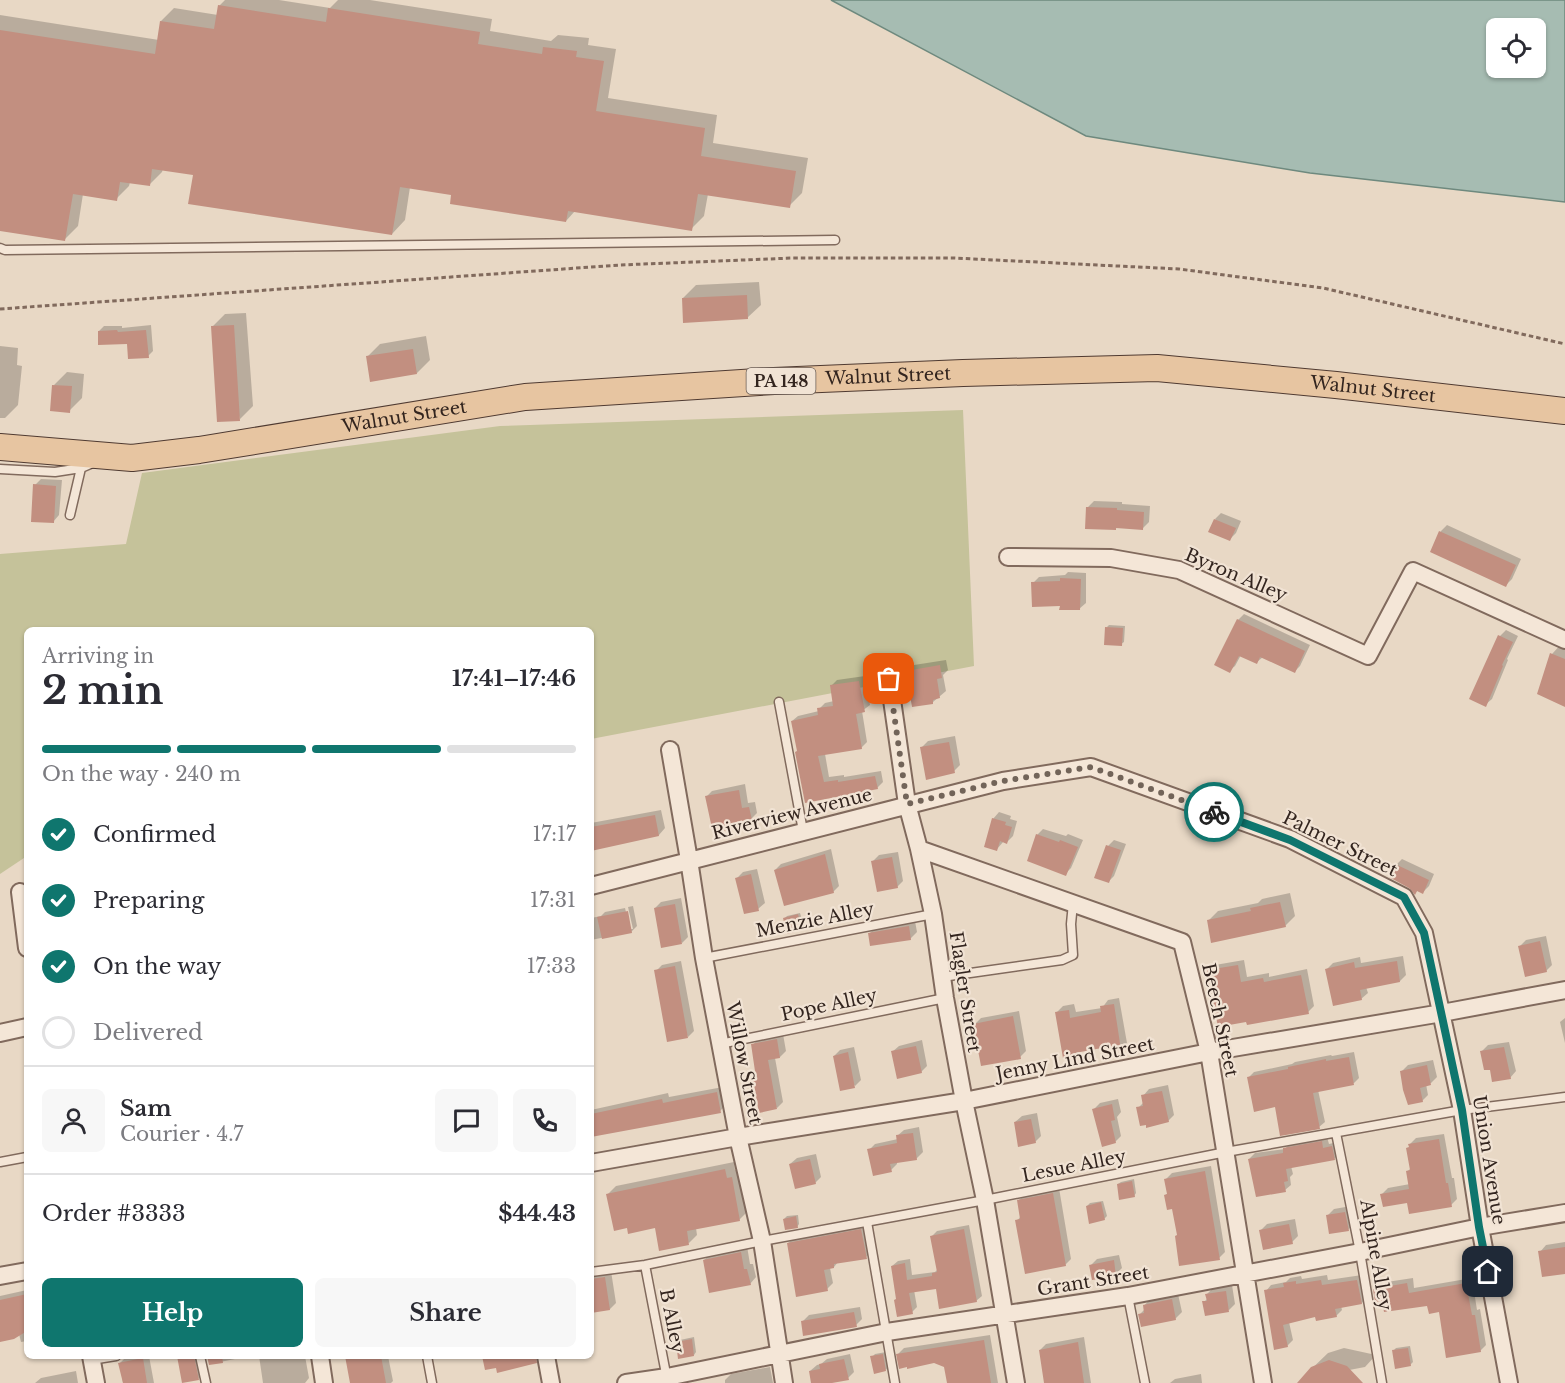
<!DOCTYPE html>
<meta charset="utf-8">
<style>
:root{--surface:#fff;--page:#f7f7f7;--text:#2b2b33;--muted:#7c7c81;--line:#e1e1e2;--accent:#0f766e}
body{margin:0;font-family:"Libre Baskerville",serif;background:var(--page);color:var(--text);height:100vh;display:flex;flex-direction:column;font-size:22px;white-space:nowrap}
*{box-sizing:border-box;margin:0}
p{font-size:20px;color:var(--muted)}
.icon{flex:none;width:33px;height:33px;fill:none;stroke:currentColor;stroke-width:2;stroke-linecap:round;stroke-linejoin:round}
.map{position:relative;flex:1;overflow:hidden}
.panel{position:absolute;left:24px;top:627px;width:570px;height:732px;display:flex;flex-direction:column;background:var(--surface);border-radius:9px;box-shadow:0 2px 4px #0004}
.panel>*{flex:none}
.tools{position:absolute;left:1486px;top:18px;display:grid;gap:12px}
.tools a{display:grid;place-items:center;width:60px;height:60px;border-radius:9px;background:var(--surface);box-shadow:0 2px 4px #0004;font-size:30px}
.pin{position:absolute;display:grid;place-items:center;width:51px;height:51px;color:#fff;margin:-26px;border-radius:12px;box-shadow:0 3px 9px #0006}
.courier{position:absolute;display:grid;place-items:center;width:60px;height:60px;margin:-30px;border:4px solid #0f766e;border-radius:50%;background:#fff;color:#222;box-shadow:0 2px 8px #0007}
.head em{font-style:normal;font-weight:700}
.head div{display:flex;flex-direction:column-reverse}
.head{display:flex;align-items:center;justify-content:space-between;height:102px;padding:0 18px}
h1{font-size:39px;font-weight:700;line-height:45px}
.bar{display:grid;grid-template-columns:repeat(4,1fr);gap:9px 6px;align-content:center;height:72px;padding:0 18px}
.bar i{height:8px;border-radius:4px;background:var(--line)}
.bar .active{background:var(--accent)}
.bar p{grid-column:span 4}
.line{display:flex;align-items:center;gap:15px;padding:0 18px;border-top:2px solid var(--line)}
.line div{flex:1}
.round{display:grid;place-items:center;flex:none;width:63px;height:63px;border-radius:9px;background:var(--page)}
ol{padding:0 18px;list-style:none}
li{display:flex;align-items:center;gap:18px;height:66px}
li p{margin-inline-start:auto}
li .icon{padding:6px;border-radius:50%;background:var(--accent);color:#fff;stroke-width:4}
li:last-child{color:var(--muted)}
li i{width:33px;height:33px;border:3px solid var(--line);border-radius:50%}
.primary-button{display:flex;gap:12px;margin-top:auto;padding:12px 18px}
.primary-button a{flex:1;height:69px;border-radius:9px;background:var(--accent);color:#fff;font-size:24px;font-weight:700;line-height:69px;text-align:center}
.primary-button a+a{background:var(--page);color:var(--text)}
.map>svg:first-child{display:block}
.green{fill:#c5c29a}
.water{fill:#a6bcb2;stroke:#6e897e;stroke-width:1.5;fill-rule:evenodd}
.shadow{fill:#0003}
.building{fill:#c28f80}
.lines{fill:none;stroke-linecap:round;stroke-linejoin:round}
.lane-casing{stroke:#816a5d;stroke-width:11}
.street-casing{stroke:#816a5d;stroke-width:20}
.primary-casing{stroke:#4f3a31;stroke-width:28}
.path{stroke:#816a5d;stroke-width:3;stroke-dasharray:4.5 3;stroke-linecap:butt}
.lane{stroke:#f4e6d7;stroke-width:8}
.street{stroke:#f4e6d7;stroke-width:16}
.primary{stroke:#e7c5a1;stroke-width:26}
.done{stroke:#726459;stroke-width:6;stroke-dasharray:0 10.8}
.route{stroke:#0f766e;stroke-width:8}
.labels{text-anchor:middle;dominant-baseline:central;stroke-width:4.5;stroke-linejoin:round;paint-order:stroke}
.shield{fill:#f1e3d4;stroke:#6c5e55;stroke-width:1.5}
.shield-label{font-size:16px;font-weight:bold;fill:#33251f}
.street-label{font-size:18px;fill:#33251f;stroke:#f1e3d4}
</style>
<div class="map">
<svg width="1565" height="1383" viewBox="0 0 1565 1383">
<rect width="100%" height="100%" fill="#e8d8c5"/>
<path class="green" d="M963,410l11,256 -383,73v-109h-564v226l-27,18v-320l126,-10 16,-71 358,-47z"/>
<path class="water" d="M831,0h734v202l-255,-29 -224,-37zM1497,28h39v40h-39z"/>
<path class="shadow" d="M225,0h54l51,8 8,-8h32l122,19 -2,12 61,10 7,-6 31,3 -1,7 28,4 -8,49 109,17 -4,28 95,15 -6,35 -13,13 -81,-12 -4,22 -13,13 -116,-18 -9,10 -113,-27 -43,-7 -5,33 -13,14 -197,-60 -32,-5 -1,3 -13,13 -19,-3 -1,4 -13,13 -33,-5 -5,32 -13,13 -65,-10v-214l159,25 2,-19 13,-13 44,7 1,-9z
M759,282l2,23 -14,13 -64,-20 13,-13z
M246,313l7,93 -13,13 -28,-92 13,-13z
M151,325l2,26 -5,5 -20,-13 -29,-12 5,-5h18v2z
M426,336l4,24 -13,13 -50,-16 13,-13z
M0,346l18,2 -1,17 5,1 -4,39 -13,13h-5z
M67,372l17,2 -2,24 -13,13 -15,-26z
M41,479l21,1 -3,35 -6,7 -18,-37z
M1094,501l28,1v2l28,2 -1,16 -7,7 -24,-2 -3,2 -28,-21z
M1221,513l20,8 -5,12 -6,6 -15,-20z
M1447,525l74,34 -9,20 -6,6 -74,-34 9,-20z
M1068,572l18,1v30l-7,6 -18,-4 -28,-22 6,-6 26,-2z
M1244,614l66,31 -10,21 -5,5 -32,-14 -6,5 -16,-7 -6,11 -6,5 9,-51z
M1109,625l16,1 -1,16 -3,2 -14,-17z
M1506,630l12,6 -11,23 1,1 -16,39 -7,6 15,-69z
M1564,641h1v64l-27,-12 14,-39z
M946,660l2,10 -5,5 3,16 -13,11 -25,-31 6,-6z
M865,676l5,29 -8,6 5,31 -6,6 -36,6 4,23 15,-2v2l37,-6 2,11 -6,6 -71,13 -7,-51 -7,-29 6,-5 21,-5v-2l6,-6 9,-2 -3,-15 6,-6z
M955,736l5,29 -6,6 -32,-24 6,-6z
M745,784l3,19 7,-1 2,11 -6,6 -6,1 -5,5 -34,-28 6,-6z
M661,810l4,18 -6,7 -68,14v-26z
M999,812l12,4 -1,3 7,2 -4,15 -6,6 -3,-1 -7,8 -4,-30z
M1043,829l23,7 2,-2 15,6 -12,28 -6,6 -28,-39z
M1114,840l12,4 -12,32 -6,6v-36z
M831,849l8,37 -6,6 -58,-22 6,-6z
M898,852l5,29 -6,6 -24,-26 6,-6z
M1402,859l32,15 -5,12 -6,6 -5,-2 -3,3 -19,-28z
M757,869l8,34 -7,6 -21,-31 6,-6z
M1290,893l5,23 -10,10 -77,-5 10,-10 40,-8 4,-4z
M681,898l7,39 -6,6 -27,-35 6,-6z
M633,906l4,20 -6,6 -40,8v-22l10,-2 4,-4 20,-4 5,21h3l-5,-22z
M800,913l4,13 -3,3 -17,-10 3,-3z
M915,921l2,11 -7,7 -40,-6 6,-6z
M1546,936l6,29 -6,6 -26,-25 6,-6z
M1403,956l3,19 -6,6 -34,6 2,6 -7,6 -34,-30 6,-6 27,-6 1,6z
M1244,960l3,17 22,-4v4l38,-8 7,37 -6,6 -99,-41 6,-6z
M681,961l13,70 -6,6 -32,-66 6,-6z
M1119,998l8,45 -7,6 -12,-4 -28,6 -5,4 -18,-43 6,-6 11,-2 2,8 26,-4 6,-8z
M1019,1011l7,40 -6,6 -45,-33 6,-6z
M1565,1018v25l-5,-21z
M783,1034l3,17 -6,6 -5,1 8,44 -6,6 -23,-29 4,-3 -5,-31 6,-7z
M922,1040l5,26 -6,6 -29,-20 7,-6z
M1509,1042l7,29 -6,7 -19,-10 -9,-17 6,-6z
M854,1047l7,33 -6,6 -21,-30 6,-6z
M1354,1052l5,26 -5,5 -36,7 7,32 -6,5 -42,-21 -29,-28 6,-6 38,-8 3,-2 36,-7 1,1z
M1433,1060l4,17 -6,6 -5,1 2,11 -6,6 -20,-30 6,-6z
M1168,1085l6,30 -6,6 -30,-13 6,-6 -1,-6 6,-7z
M723,1087l3,18 -6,6 -129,24v-25l77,-17 1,4z
M1118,1099l3,13 -4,5 4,19 -6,6 -21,-33 6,-6z
M1037,1113l4,23 -6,6 -20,-20 7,-6z
M919,1127l4,25 -7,7 -19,3v2l-6,6 -22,-20 6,-6 23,-5 -1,-3 7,-6z
M1444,1134l8,44h2l3,21 -6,6 -42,-4 -27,-7 6,-6 22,-4 -3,-12 4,-4 -1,-24 6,-6z
M1327,1137l2,7 9,-2 2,11 -6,6 -43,7 2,8 -3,3 1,8 -6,5 -36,-31 6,-6 30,-4 5,-6z
M816,1154l5,23 -6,6 -25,-19 7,-6z
M734,1162l1,8 5,-1 8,42 -9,9 -43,8 1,7 -8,8 -33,-16h-28l-20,-33 8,-8z
M1211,1166l14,86 -6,6 -41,-24 -5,-27 -7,-12 2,-2 -2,-14 6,-6z
M1134,1179l2,14 -2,3 -16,-12 3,-2z
M1059,1188l12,71 -6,6 -48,-44 4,-5 -3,-15 7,-7z
M1103,1201l4,15 -3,3 -17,-13 3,-3z
M1351,1206l3,17 -6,7 -20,-15 6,-6z
M798,1215l1,9 -2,3 -13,-8 3,-3z
M1295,1219l3,17 -6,6 -31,-12 6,-6z
M867,1224l5,27 -6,6 -28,5 -4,5 -4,1 3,15 -6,6 -39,-46 6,-5z
M969,1225l13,71 -6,5 -39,-14 -23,3 3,17 -5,5 -14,-14 -6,-32 6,-5 12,-2 2,16 23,-3 3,-3 -6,-33 5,-5z
M591,1242l3,17 -3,3z
M1565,1242v30l-25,-20 6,-7z
M747,1246l3,18h3l3,13 -6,7 -46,-24 7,-6z
M1119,1255l3,13 -6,6 -25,-9 6,-6z
M591,1265l1,5 19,1 5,32 -6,6 -19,3z
M1327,1275l1,5 34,-5 5,22 -5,6 -21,3 1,4 -6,6 -19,-1 -28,7 4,18 -6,6 -21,-55 5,-6 15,-3 4,-4 11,-2 1,3z
M1413,1278l1,10 58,-10 5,32 3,-1 6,36 -6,6 -40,-40 -12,-7 -54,-15 6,-6z
M1232,1285l3,19 -6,6 -25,-8 4,-4 -1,-4 6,-6z
M27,1290v51l-6,1 -2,-8 -19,6v-44z
M1178,1294l4,18 -7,7 -35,-5 5,-5 -1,-3 6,-7z
M860,1307l2,12 -6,6 -53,-4 6,-6z
M990,1335l8,48h-40l-13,-17 -11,-5 -36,-7 6,-6z
M694,1337l2,15 -2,3 -17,-13 3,-2z
M1084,1337l7,46h-46l-5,-33 6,-6z
M1410,1346l3,16 -3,3 -17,-14 3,-3z
M1344,1348l32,7 -11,12 -21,4 3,12h-47l3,-6 25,-24z
M886,1352l2,15 -2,3 -14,-13 3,-3z
M850,1354l4,18 -6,6 -23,5h-12l-3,-12 7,-6 4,-1 6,-5z
M132,1356h17l5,27h-31l-3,-20 6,-6z
M178,1356h24l3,16 -7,7z
M208,1356h42l-40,8z
M259,1356h46l4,22 -4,5h-42z
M346,1356h42l5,25 -2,2h-40z
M770,1367l3,16h-48v-3l6,-6z
M76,1371l2,12h-43l6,-5z
M1201,1374l1,9h-32l5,-4z"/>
<path class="building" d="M218,5l108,17 2,-14 152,24 -2,12 64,10 1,-7 34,4 -1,6 28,4 -8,50 109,17 -4,28 95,15 -6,37 -92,-14 -6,37 -124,-20 -2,11 -116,-18 1,-9 -51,-8 -8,48 -204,-31 5,-29 -41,-6 -2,17 -30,-4 -3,19 -44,-7 -8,47 -65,-10v-201l155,24 5,-33 54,8z
M747,295l1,24 -65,4 -1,-25z
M234,325l6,96 -23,1 -6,-96z
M117,330l1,2 28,-2 3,28 -21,1 -1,-15 -29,1v-14z
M413,349l4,25 -47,8 -4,-26z
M52,385l20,1 -2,27 -20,-2z
M33,484l23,2 -2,37 -23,-1z
M1086,507l31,1v2l27,2 -1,18 -27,-2v2l-31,-1z
M1214,519l22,9 -6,13 -22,-9z
M1439,531l77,34 -10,22 -76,-35z
M1060,578l21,1 -1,31h-21l1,-4 -28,1 -1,-25 29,-1z
M1237,619l68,32 -10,22 -35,-16 -3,7 -18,-8 -9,17 -16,-8z
M1105,627l18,1 -1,18 -18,-1z
M1498,635l15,7 -11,23 1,1 -17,41 -17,-8z
M1550,653l15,6v48l-28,-13z
M940,665l2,13 -5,1 3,19 -7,2v4l-21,3 -6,-36z
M859,681l6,31 -9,2 6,35 -44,7 6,26 14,-2v2l37,-6 3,13 -73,14 -10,-51 2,-1 -6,-30 27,-6 -1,-7 16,-2 -3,-21z
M949,742l6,31 -29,7 -6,-33z
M739,790l3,18 7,-1 3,13 -12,3 1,4 -28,6 -8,-37z
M655,815l4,21 -68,15v-24z
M992,818l14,4 -1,3 7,2 -5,17 -7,-3 -3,10 -13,-4z
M1036,834l23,8 1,-2 18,7 -12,29 -39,-15z
M1106,845l15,5 -12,33 -15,-5z
M825,854l9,39 -50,13 -10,-36z
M892,857l6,31 -21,4 -6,-31z
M1395,864l34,16 -6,14 -6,-3 -2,4 -6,-7 -20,-11z
M751,874l8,37 -15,3 -9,-36z
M1280,902l6,25 -75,16 -4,-23 44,-9 -1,-3z
M675,904l7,40 -21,4 -7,-40z
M628,911l4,22 -30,6 -5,-22z
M798,914l4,16 -15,4 -4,-16z
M909,926l2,14 -41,6 -2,-13z
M1540,941l7,31 -22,5 -7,-31z
M1397,961l3,21 -40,8 2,10 -29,6 -8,-37 29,-7 1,6z
M1238,965l3,17 22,-4 1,4 37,-7 8,39 -62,11 -1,-3 -28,5 -11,-57z
M675,966l13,72 -21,4 -13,-72z
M1114,1004l7,46 -13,2 -1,-5 -32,6 1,3 -13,2 -8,-46 14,-2 1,8 31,-6 -1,-6z
M1013,1016l8,43 -40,7 -8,-42z
M777,1039l3,19 -12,2 9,49 -18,4 -6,-34 3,-1 -5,-34z
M916,1046l6,27 -25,6 -6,-28z
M1504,1047l7,32 -19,3 -2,-12h-6l-4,-19z
M848,1052l7,36 -15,3 -7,-35z
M1349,1057l5,28 -41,8 7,36 -40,7 -5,-29 -21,5 -7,-35 41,-8v-2l38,-8v2z
M1427,1065l4,20 -11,3 3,14 -15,3 -5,-15 -3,-19z
M1162,1091l7,31 -23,6v-3l-6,1 -4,-19 7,-1 -2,-11z
M717,1092l4,21 -130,24v-23l71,-15 1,4z
M1112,1104l3,16 -4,1 5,22 -14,4 -10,-38z
M1031,1119l5,24 -18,4 -4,-25z
M913,1133l4,27 -27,4 2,8 -19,4 -6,-27 30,-6 -1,-8z
M1439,1139l7,44h2l4,24 -43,7 -2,-11 -24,4 -3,-13 29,-5 -3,-18 4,-1 -4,-22 3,-1 -1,-3z
M1322,1141l1,7 9,-2 3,14 -49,9 2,12 -4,1 2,10 -30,5 -8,-38 35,-6v-5z
M810,1159l6,25 -21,5 -6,-25z
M725,1169l2,9 5,-1 8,44 -53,10 2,14 -30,6 -4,-23 -27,6 -1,-6 -13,3 -8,-37z
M1205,1171l15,89 -41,6 -4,-30 2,-1 -5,-26 -5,1 -3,-15 3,-1 -3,-15z
M1132,1181l3,16 -16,3 -2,-16z
M1053,1193l13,73 -41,8 -10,-54 5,-1 -3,-19z
M1101,1202l4,18 -16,4 -3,-18z
M1345,1212l4,19 -20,3 -3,-19z
M796,1216l2,12 -13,2 -2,-11z
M1289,1224l4,20 -30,6 -4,-20z
M861,1229l6,30 -33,5v4l-10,2 4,21 -32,6 -9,-54z
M964,1229l13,73 -38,7 -3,-20 -27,4 4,21 -16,3 -3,-17 2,-1 -5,-33 14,-3 2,17 25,-4v-3l5,-1 -7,-36z
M1565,1247v27l-23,3 -4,-26z
M741,1252l3,17h3l4,16 -42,8 -6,-33z
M1114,1260l2,16 -24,4 -3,-15z
M605,1277l5,33 -19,3v-34z
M1321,1280l1,5 35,-5 5,24 -27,5 2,8 -21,4 -1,-4 -32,8 5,22 -14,3 -10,-60 20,-3 -1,-4 13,-2v3z
M1407,1283l2,10 57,-10 6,32h3l6,37 -35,6 -7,-46 -10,2 -2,-8 -43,6 -2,-11 -7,1 -2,-13z
M1226,1291l3,21 -24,4 -3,-15h5l-2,-7z
M27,1294v37l-13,8 -14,3v-42z
M1172,1299l4,21 -35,7 -3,-13 6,-1 -1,-8z
M854,1312l3,15 -54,9 -2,-15z
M692,1339l2,17 -16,3 -2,-17z
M984,1340l7,43h-44l-3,-16 -10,-4 -27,6v-2l-8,2 -3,-15z
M1078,1342l6,41h-40l-5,-33z
M1408,1348l3,18 -16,3 -3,-19z
M883,1354l3,17 -12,3 -4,-18z
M177,1356h17l5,24 -17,3z
M207,1356h15l1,7 -14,2z
M345,1356h36l5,27h-36z
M482,1356h54l1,7 -40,10 -1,-5 -11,2z
M143,1358l4,25h-24l-5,-20z
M844,1359l5,21 -17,3h-21l-2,-12 11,-2 -1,-5z
M1329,1360l18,6 16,17h-66l14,-16z"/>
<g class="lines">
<g class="lane-casing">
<path id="lane" d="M0,248l5,2 830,-10
M0,469l55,3 26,-4 14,-6
M70,515l11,-47
M779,702l24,129
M704,958l229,-44
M942,977l120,-17 11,-5 -2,-31 2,-21
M720,1044l225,-46
M1336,1133l24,119 22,131
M0,1162l27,-5
M867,1222l28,161
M645,1265l22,114
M591,1272l54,-7 117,-24 223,-41 241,-48 236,-42 103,-13
M1128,1296l17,87
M200,1356l6,27
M427,1356l5,27
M91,1360l25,-4"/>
</g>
<g class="street-casing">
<path id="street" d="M1008,557l103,1 68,12 189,86 45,-85 152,69
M889,679l18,125 12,45 14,65 12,84 19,103 21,99 31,183
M670,750l19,110 15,98 34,179 24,104 22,142
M919,849l263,93 27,110 54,331
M591,886l412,-105 88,-14 199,72 114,58 20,36 38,177 18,117 29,156
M20,892l7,56
M0,1033l27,-6
M591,1163l147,-26 226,-36 245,-49 233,-39 123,-23
M0,1276l27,-5
M91,1356l5,27
M320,1356l4,27
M546,1356l5,27
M626,1383l41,-6 220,-45 241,-36 232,-44 120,-25 85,-14"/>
</g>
<g class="primary-casing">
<g id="primary">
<path id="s1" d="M0,447l132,11 67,-8 326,-53 249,-16 189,-8 194,-5 179,17 229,26"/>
</g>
</g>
<path class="path" d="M0,309l620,-44 173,-7h161l225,11 144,19 242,56"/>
<use href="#lane" class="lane"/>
<use href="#street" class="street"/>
<use href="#primary" class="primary"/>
</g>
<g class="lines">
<path class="done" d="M889,679l18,125 96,-23 88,-14 123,45"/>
<path class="route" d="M1214,812l76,28 114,57 20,36 38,177 17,117 9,45"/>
</g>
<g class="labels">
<rect class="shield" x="746.5" y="368" width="69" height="26" rx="4.5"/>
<g class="shield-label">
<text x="781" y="381">PA 148</text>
</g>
<g class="street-label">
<text stroke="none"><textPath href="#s1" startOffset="894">Walnut Street</textPath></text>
<text stroke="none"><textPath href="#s1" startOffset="1380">Walnut Street</textPath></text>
<text stroke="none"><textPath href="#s1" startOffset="408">Walnut Street</textPath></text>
<text transform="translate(1236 575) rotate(23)">Byron Alley</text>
<text transform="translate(792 814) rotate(-14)">Riverview Avenue</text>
<text transform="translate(1340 844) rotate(26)">Palmer Street</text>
<text transform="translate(815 920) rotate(-11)">Menzie Alley</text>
<text transform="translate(965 992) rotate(81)">Flagler Street</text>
<text transform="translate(829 1005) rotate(-12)">Pope Alley</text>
<text transform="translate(1220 1020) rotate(78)">Beech Street</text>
<text transform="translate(1075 1059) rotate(-11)">Jenny Lind Street</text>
<text transform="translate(744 1063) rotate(79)">Willow Street</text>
<text transform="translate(1489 1160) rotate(81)">Union Avenue</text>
<text transform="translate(1074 1166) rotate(-11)">Lesue Alley</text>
<text transform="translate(1376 1255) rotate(80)">Alpine Alley</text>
<text transform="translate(1093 1281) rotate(-9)">Grant Street</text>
<text transform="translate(672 1321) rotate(79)">B Alley</text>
</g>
</g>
</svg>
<div class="tools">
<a><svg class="icon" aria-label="locate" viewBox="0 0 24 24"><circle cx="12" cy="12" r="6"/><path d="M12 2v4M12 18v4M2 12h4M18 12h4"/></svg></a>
</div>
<div class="pin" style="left:889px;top:679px;background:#ea580c"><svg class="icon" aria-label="bag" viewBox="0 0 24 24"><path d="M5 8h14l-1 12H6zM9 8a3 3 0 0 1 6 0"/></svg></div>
<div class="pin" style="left:1488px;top:1272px;background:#1f2937"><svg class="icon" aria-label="home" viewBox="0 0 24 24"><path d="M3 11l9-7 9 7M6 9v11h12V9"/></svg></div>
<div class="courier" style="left:1214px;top:812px"><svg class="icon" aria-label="bike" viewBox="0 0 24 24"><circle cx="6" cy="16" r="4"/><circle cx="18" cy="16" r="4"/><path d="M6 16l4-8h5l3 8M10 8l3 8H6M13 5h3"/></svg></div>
<section class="panel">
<div class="head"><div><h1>2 min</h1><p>Arriving in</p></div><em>17:41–17:46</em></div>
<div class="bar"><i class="active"></i><i class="active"></i><i class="active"></i><i></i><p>On the way · 240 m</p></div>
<ol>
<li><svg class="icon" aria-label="check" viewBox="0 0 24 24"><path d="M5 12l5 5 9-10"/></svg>Confirmed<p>17:17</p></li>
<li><svg class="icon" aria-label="check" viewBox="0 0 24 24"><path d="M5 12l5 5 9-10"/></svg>Preparing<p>17:31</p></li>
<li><svg class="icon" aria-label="check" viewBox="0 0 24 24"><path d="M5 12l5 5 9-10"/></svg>On the way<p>17:33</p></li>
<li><i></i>Delivered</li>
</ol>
<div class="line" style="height:108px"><a class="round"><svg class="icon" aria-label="person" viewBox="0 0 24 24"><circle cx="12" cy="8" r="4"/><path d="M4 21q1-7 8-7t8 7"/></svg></a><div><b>Sam</b><p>Courier · 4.7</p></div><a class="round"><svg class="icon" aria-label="chat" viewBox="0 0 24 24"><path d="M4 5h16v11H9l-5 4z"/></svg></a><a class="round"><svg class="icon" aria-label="phone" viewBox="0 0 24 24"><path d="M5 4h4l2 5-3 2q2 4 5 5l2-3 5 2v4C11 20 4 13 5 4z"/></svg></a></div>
<div class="line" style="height:78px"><div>Order #3333</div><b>$44.43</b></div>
<div class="primary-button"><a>Help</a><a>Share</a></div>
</section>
</div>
